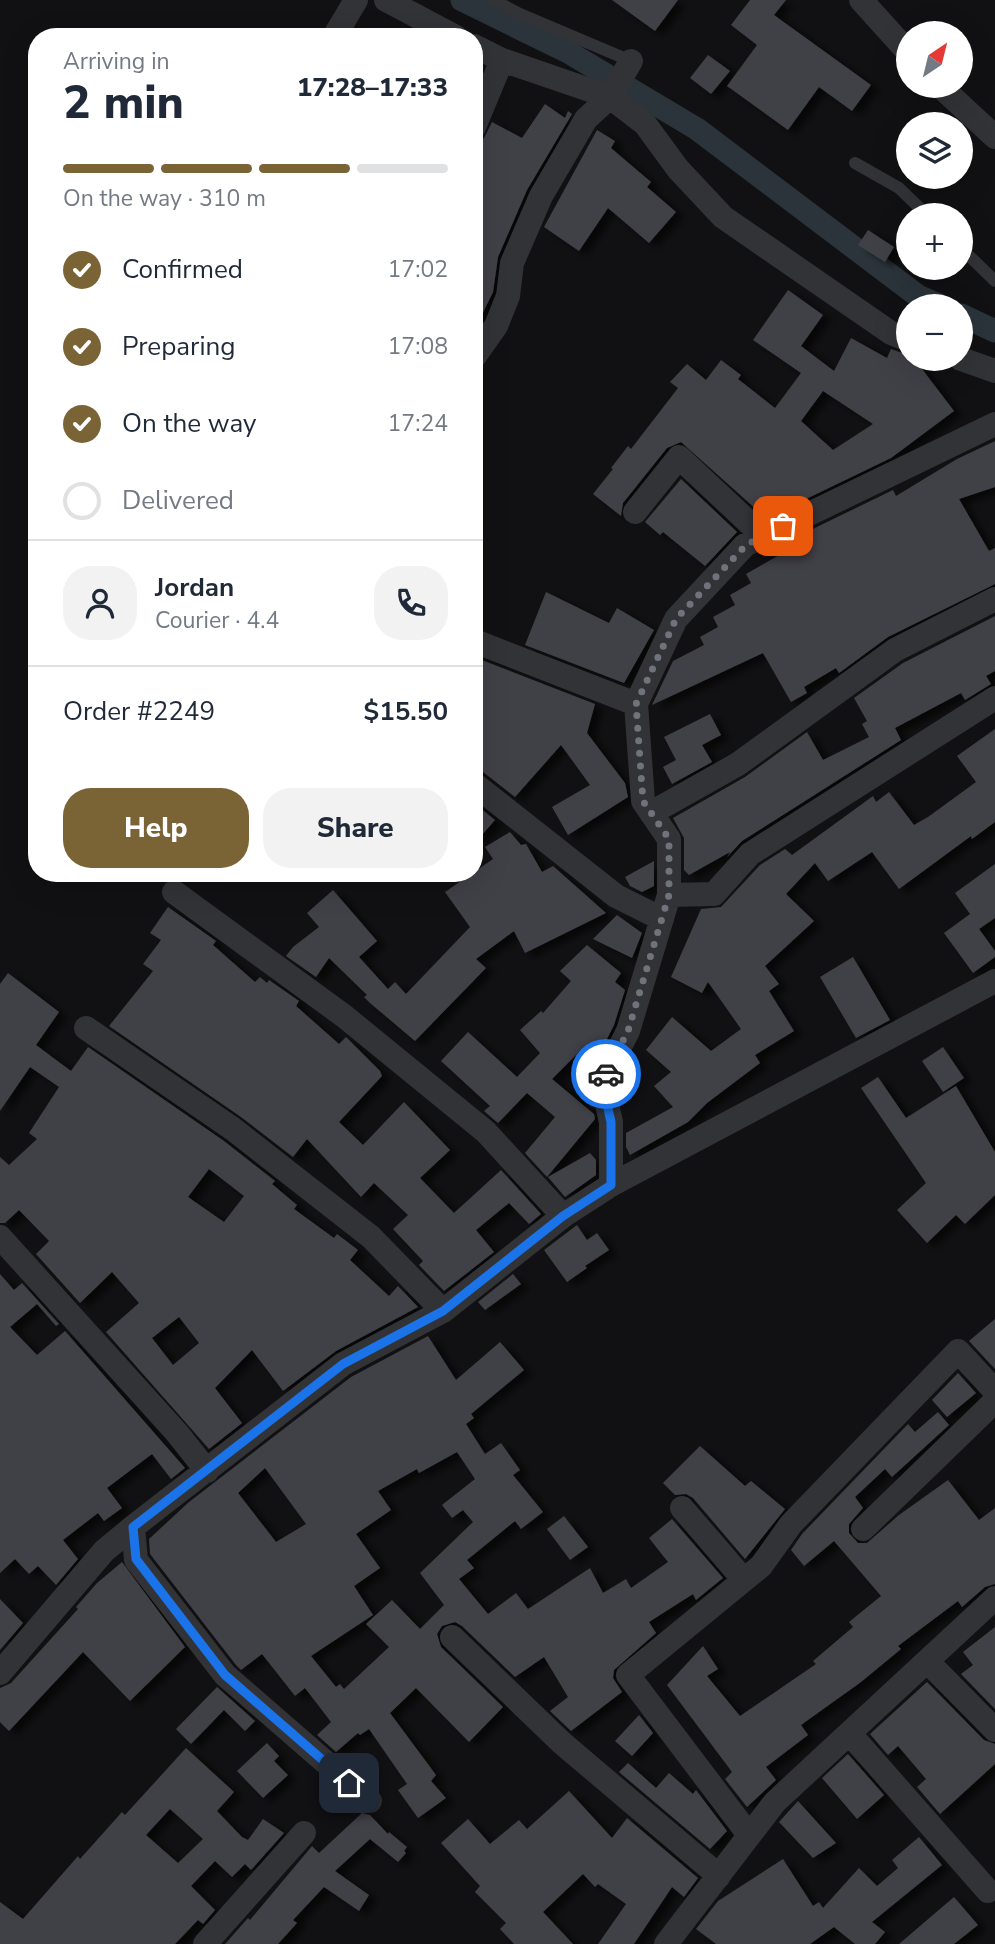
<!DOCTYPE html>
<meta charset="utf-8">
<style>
:root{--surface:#fff;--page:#f2f2f3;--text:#1f2937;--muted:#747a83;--line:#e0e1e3;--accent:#7a6435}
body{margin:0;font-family:"Nunito Sans",sans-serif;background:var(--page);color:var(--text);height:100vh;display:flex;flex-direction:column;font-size:26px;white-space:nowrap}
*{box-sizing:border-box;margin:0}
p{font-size:23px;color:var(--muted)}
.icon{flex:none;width:38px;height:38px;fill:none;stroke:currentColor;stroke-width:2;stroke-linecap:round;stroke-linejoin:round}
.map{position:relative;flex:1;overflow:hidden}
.drawer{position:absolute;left:28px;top:28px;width:455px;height:854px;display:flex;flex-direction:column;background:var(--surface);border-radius:28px;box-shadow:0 7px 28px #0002}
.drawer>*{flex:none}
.needle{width:46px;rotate:35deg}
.controls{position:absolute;left:896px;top:21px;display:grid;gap:14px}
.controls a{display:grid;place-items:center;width:77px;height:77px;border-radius:50%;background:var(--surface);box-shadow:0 7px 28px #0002;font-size:35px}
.pin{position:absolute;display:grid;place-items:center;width:60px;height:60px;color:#fff;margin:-30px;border-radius:14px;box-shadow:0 4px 10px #0006}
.courier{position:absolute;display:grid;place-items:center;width:70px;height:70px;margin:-35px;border:5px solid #1a73e8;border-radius:50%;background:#fff;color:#222;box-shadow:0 2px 9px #0007}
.headline em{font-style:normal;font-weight:800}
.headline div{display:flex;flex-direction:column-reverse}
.headline{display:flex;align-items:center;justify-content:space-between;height:119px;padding:0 35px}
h1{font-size:46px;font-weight:800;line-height:52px}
.bar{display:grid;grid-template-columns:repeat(4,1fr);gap:10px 7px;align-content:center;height:84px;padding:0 35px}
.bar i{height:9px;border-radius:5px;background:var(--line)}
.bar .current{background:var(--accent)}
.bar p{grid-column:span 4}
.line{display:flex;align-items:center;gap:18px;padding:0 35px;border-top:2px solid var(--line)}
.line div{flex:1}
.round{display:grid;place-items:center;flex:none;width:74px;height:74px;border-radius:28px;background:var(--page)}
ol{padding:0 35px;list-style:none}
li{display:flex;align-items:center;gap:21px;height:77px}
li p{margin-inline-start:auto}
li .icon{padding:7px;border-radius:50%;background:var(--accent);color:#fff;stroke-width:4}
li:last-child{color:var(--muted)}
li i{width:38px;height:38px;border:4px solid var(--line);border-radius:50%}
.action{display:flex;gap:14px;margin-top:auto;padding:14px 35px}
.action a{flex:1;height:80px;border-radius:28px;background:var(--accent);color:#fff;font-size:28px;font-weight:800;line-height:80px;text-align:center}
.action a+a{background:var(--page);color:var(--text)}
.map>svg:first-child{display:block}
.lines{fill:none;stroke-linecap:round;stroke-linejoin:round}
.canal{stroke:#2b343b;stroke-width:23}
.building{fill:#404146;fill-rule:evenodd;filter:url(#shadow)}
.lane{stroke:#323337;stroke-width:12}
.street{stroke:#323337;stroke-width:24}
.done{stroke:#70737b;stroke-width:7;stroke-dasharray:0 12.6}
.route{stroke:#1a73e8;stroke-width:9}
</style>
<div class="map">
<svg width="995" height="1944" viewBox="0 0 995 1944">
<defs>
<filter id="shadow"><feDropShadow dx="8" dy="4.5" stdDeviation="3.5" flood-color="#0009"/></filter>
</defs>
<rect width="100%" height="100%" fill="#111113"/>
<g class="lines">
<path class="canal" d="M462,0l106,52 129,77 221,167 23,10
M961,315l34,16"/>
</g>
<path class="building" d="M612,0h66l-23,31z
M750,0h36l-12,15 97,70 -19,26 -33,-24 -31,43 -61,-44 30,-41 -26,-20z
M708,55l22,16 -19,23 -21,-16z
M545,104l20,14 3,-7 4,3 -45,76 -29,67 -5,35 -19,39v-189l10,-4 8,-16 30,16z
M597,130l18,11 -4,7 40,34 -4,5 29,25 -27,31 -41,-35 -29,43 -35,-24z
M868,230l26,17 -9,15 -27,-17z
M788,290l35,25 -22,31 33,25 17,-33 36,20 4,-9 17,6v4l13,2 -2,4 35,46 -63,47 -116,56 -2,-5 -7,9 -85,-76 -14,6 -44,55 -2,13 -28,-22 20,-25 -2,-1 17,-22 3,3 47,-61 -8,-6 17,-18 19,16 15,-20 20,15 -3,4 37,29 26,-35 -48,-33zM823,391l50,33 -40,26 -32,-29z
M995,441v46l-36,12 30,52 6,-3v36l-107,53 -49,36 -3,-5 -32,19 3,6 -16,9 -28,-49 -111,52 21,-44 31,-16 -4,-8 18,-10 -5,-10 22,-12 -5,-10 21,-12 -5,-9 49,-28 -7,-5 105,-51 3,6 61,-37z
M681,479l56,53 -32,34 -42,-34 -3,3 -15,-13z
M546,592l63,31 8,-15 37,22 -30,53 -99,-38z
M995,616v55l-9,5 5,8 -26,16 -4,-7 -66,35 6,12 -159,101 -15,16 3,-5 -41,23 -5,-5v-32l-11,-20 72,-41 62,-45 16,28 46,-23 -7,-13 5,-3 -13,-23 49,-35z
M474,657l121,47 -8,29 38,50 3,14 -60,38 -16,-28 38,-22 -29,-40 -46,52 -32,-25 -9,-3z
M710,714l11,21 -19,10 10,17 -40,22 -9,-17 13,-7 -12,-23z
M995,729v93l-23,17 -1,-3 -72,53 -27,-37 -44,29 -13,-18 -29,31 28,27 -49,45 14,18 -10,7 25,40 -39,24 5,8 -53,40 -19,19 -58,33 -4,-8v-14l47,-26 -19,-21 17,-14 -25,-22 26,-33 39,34 30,-22 -33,-47 -6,11 -31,-16 30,-68 20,-2 39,-42 25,-16 7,6 81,-59 3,6 13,-10 25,33 14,-8 48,-35 -19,-26z
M474,803l21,17 -21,24z
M510,832l11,13 5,-1 16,28 11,-6 53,47 -81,40 -11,-22 -38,28 10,9 -71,73 -45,-38 -6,-6 3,-2 -38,-37 -13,19 -30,-21 7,-9 26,-20 -12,-14 26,-23 44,51 -18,16 29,32 7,-7 11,12 64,-67 -25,-35 48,-33 -8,-12z
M654,861v25l-12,6 -12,-6 -5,-9z
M995,864v54l-16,11 16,22v6l-22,16 -29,-40 26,-19 -15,-21z
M168,907l48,34 -3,4 42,37 5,-5 7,6 2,-3 30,21 -3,5 43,38 7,-7 34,34 2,5 -43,46 24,23 41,-43 46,48 -30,28 34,35 47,-43 40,44 -12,10 -20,-21 -33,27 18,22 -50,39 -25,-26 4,-4 -30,-32 15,-14 -34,-32 -13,14 -54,-58 -14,18 -52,-40 -132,-91 44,-55 -10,-7 18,-24 -11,-7z
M617,915l25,18 -10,25 -39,-19z
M587,945l34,28 -6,9 10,8 -11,35 -15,30 -3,4 -14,-10 -30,30 42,35 1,5 -48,58 -22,-24 30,-36 -28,-24 -29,30 -14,-12 6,-5 -49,-45 27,-29 49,45 23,-24 -20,-23 21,-19 2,2 28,-32 -11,-10z
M853,957l37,63 -34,18 -36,-61z
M8,973l51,39 -23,33 35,26 17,-24 136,94 51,40 -3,3 25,21 -3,4 40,29 3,-4 21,16 -8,10 39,36 9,-10 20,21 -82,44 -53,40 -31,-41 -37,38 27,35 -33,26 -103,-117 33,-29 -27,-31 -32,31 -44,-49 13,-13 -30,-31 -14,13h-5v-66l9,8 28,-26 -8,-6 30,-46 -29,-20 -30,44v-127zM209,1169l35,27 -20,26 -36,-25zM179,1317l20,26 -26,22 -21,-27z
M943,1047l21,31 -21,14 -21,-31z
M878,1077l28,41 50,-32 39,66v43l-30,29 -9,-9 -29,28 -30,-33 29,-27 -65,-95z
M590,1153l6,7v15l-31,22 -17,-20z
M577,1225l10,15 10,-7 12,17 -24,16 2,2 -20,14 -23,-32z
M0,1274l14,16 8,-7 37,41 -3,2 -19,-22 -27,23 27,28 28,-24 120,137 -14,11 -19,-25 -45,34 15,20 -18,13 -6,-8 -35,27 15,19 -22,26 -18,-19 -9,8 -14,-15 -15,14z
M513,1274l8,10 -36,26 -7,-8z
M995,1319v50l-26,-28z
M428,1336l28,44 44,-38 24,28 -53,44 3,4 -8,6 19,30 16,-11 19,27 -7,5 30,37 -22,17 -6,-8 -48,39 7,8 -15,11 29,35 28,-21 12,16 62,-41 13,25 23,-14 5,9 37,-26 -19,-24 23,-19 51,59 -27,22 -3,-6 -44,28 7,11 -42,37 -1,8 9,14 -51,39 -21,-20 18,-14 -24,-40 -29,20 -53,-51 -7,-4 -13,4 -5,8 4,13 62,60 -34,35 -53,-54 -26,25 46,62 -5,6 15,17 -28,20 -20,-28 9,-6 -38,-55 -9,6 -2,-2 -22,19 -19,-17 14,-13 -26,-34 -10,8 -33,-42 -21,16 -5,-5 -86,-111 -1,-15 40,-37 162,-125zM457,1452l18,27 -33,26 10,13 11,-8 10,12 -53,51 24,32 -24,24 -28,-29 -26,24 23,23 -45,42 -4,-5 -4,3 -25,-31 62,-41 -19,-29 26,-18 -24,-34 35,-24 -13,-19 39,-22 2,4zM265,1468l41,56 -30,18 -38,-49z
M958,1373l18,20 -29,24 -15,-17z
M938,1412l11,13 -57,52 -7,-8 -30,28 8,11 -14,16v9l9,10h9l32,-28 49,-35 31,40 16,-12v76l-10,3 -23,20 -4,-6 -60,45 3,3 -40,33 -60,43 7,10 -42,32 10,13 -29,27 -22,-28 7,-7 -65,-87 36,-39 15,23 -11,7 33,40 76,-52 -3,-3 40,-34 -4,-5 32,-26 -47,-55 -30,25 -13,-16 11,-16 106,-110 7,8z
M700,1446l45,40 6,-5 34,28 -40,50 -52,-61 -7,-4 -11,1 -12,-12z
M564,1516l24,31 -18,13 -23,-31z
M122,1562l63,85 -55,54 -47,-49 -74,79 -9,-9v-34l11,-5 67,-74 -2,-2 21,-24z
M0,1599l23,24 -23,27z
M995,1627v82l-34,-35 12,-9 -10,-13z
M927,1682l57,58 11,4v20l-55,50 -23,-27 9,-8 -28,-33 -10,9 -18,-21z
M217,1687l38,34 -10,10 -21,-21 -33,34 -15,-15z
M639,1715l14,18 -21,23 -17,-15z
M267,1743l12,13 -5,5 14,14 -25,23 -26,-27z
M186,1748l48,44 -17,19 25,26 6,3 15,-21 21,14 -33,37 -6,-6 -13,13 -17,-16 -24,25 24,24 -12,14 -5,-4 -23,24h-175v-42l23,17 55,-63 2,3 42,-47 3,3zM170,1809l33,30 -25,24 -32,-28z
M848,1754l36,41 -27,24 -35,-41z
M628,1763l28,25 13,-15 24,21 3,-4 31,41 -17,18 -91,-77z
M569,1791l43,47 15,-20 71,60 -14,19 -12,-10 -38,57h-36l28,-40 -28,-20 -3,3 -12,-13 -40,38 30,32h-59l-14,-15 6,-6 -31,-31 5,-6 -39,-43 27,-24 22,25 29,-24 8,9z
M798,1801l38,42 -23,15 -34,-36z
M362,1813l8,2 18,19 1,-2 18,15 -3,4 2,2 -8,9 -28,-23 -35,32 34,24 -10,16 -35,-24 -31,33 4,3 -19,21h-53l23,-26 2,2 62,-74 7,7z
M919,1837l23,28 -70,57 13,10 -10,12h-20l-21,-17 -24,17h-94l-20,-15 22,-28 65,-42 30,47 6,-4 4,6 36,-40 18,18 21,-18 -6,-8z
M954,1897l24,28 -24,19h-55z"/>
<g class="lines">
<path class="lane" d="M493,0l27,14 111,47
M855,163l44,25 28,27
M961,248l34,33"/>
<path class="street" d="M386,0l70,37
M861,0l47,52
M334,37l22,-37
M474,46l28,14 108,37 35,27 33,45 45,48 168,116 17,7
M940,86l55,51
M474,127l28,-67
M474,357l22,-31 12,-30 4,-33 29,-67 45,-77 24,-22 21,-36
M961,359l34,12
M635,512l44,-55 84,79
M477,642l159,62
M474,784l142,112 46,23
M651,813l87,-49 157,-114 100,-51
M174,892l170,124 142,116 77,84
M669,895l45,-1 36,-40 245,-156
M86,1028l147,101 138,108 72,74
M611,1185v-63l-9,-40 26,-51 41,-136v-56l-26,-38 -7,-97 40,-85 69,-74 250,-121
M0,1237l177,196 30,38
M682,1508l62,72
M133,1527l3,33 89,115 145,126
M863,1529l132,-128
M452,1637l110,106 157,133
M927,1661l68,69
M0,1673l104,-122 29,-24 210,-163 100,-53 120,-95 48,-31 384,-204
M850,1734l138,157
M749,1835l-121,-160 133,-109 30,-42 167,-173 37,40
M205,1944l99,-111
M666,1944l109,-142 220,-204"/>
</g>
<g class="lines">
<path class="done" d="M606,1074l22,-43 41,-136v-56l-26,-38 -7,-97 40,-85 70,-74 37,-19"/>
<path class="route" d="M349,1783l-124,-108 -89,-116 -3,-32 210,-163 100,-53 120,-95 48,-31v-63l-9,-40 4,-8"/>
</g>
</svg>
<div class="controls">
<a><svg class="needle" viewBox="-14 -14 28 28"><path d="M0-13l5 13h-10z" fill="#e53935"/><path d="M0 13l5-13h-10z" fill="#747a83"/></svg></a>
<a><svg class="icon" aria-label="layers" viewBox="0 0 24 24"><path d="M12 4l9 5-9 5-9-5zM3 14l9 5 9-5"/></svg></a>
<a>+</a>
<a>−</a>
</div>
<div class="pin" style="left:783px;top:526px;background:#ea580c"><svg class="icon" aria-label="bag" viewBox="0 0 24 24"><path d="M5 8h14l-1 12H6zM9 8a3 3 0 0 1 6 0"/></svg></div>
<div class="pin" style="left:349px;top:1783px;background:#1f2937"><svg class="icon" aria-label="home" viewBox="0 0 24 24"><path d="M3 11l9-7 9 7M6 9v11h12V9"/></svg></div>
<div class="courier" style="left:606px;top:1074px"><svg class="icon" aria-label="car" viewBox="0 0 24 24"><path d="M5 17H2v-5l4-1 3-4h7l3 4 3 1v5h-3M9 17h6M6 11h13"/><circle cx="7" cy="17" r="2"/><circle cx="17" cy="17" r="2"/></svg></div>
<section class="drawer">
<div class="headline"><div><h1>2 min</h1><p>Arriving in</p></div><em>17:28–17:33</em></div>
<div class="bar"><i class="current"></i><i class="current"></i><i class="current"></i><i></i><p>On the way · 310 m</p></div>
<ol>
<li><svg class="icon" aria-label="check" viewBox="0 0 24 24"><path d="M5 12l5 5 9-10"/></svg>Confirmed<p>17:02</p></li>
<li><svg class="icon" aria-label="check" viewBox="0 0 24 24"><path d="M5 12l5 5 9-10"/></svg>Preparing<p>17:08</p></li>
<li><svg class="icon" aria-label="check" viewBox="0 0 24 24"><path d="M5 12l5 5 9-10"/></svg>On the way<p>17:24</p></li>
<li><i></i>Delivered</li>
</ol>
<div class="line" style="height:126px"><a class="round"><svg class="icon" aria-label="person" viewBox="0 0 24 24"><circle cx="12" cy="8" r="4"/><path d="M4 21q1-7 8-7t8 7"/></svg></a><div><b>Jordan</b><p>Courier · 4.4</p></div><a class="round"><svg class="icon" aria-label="phone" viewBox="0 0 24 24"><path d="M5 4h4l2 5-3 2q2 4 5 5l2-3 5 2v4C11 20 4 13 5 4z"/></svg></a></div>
<div class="line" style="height:91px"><div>Order #2249</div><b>$15.50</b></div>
<div class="action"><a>Help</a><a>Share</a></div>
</section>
</div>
